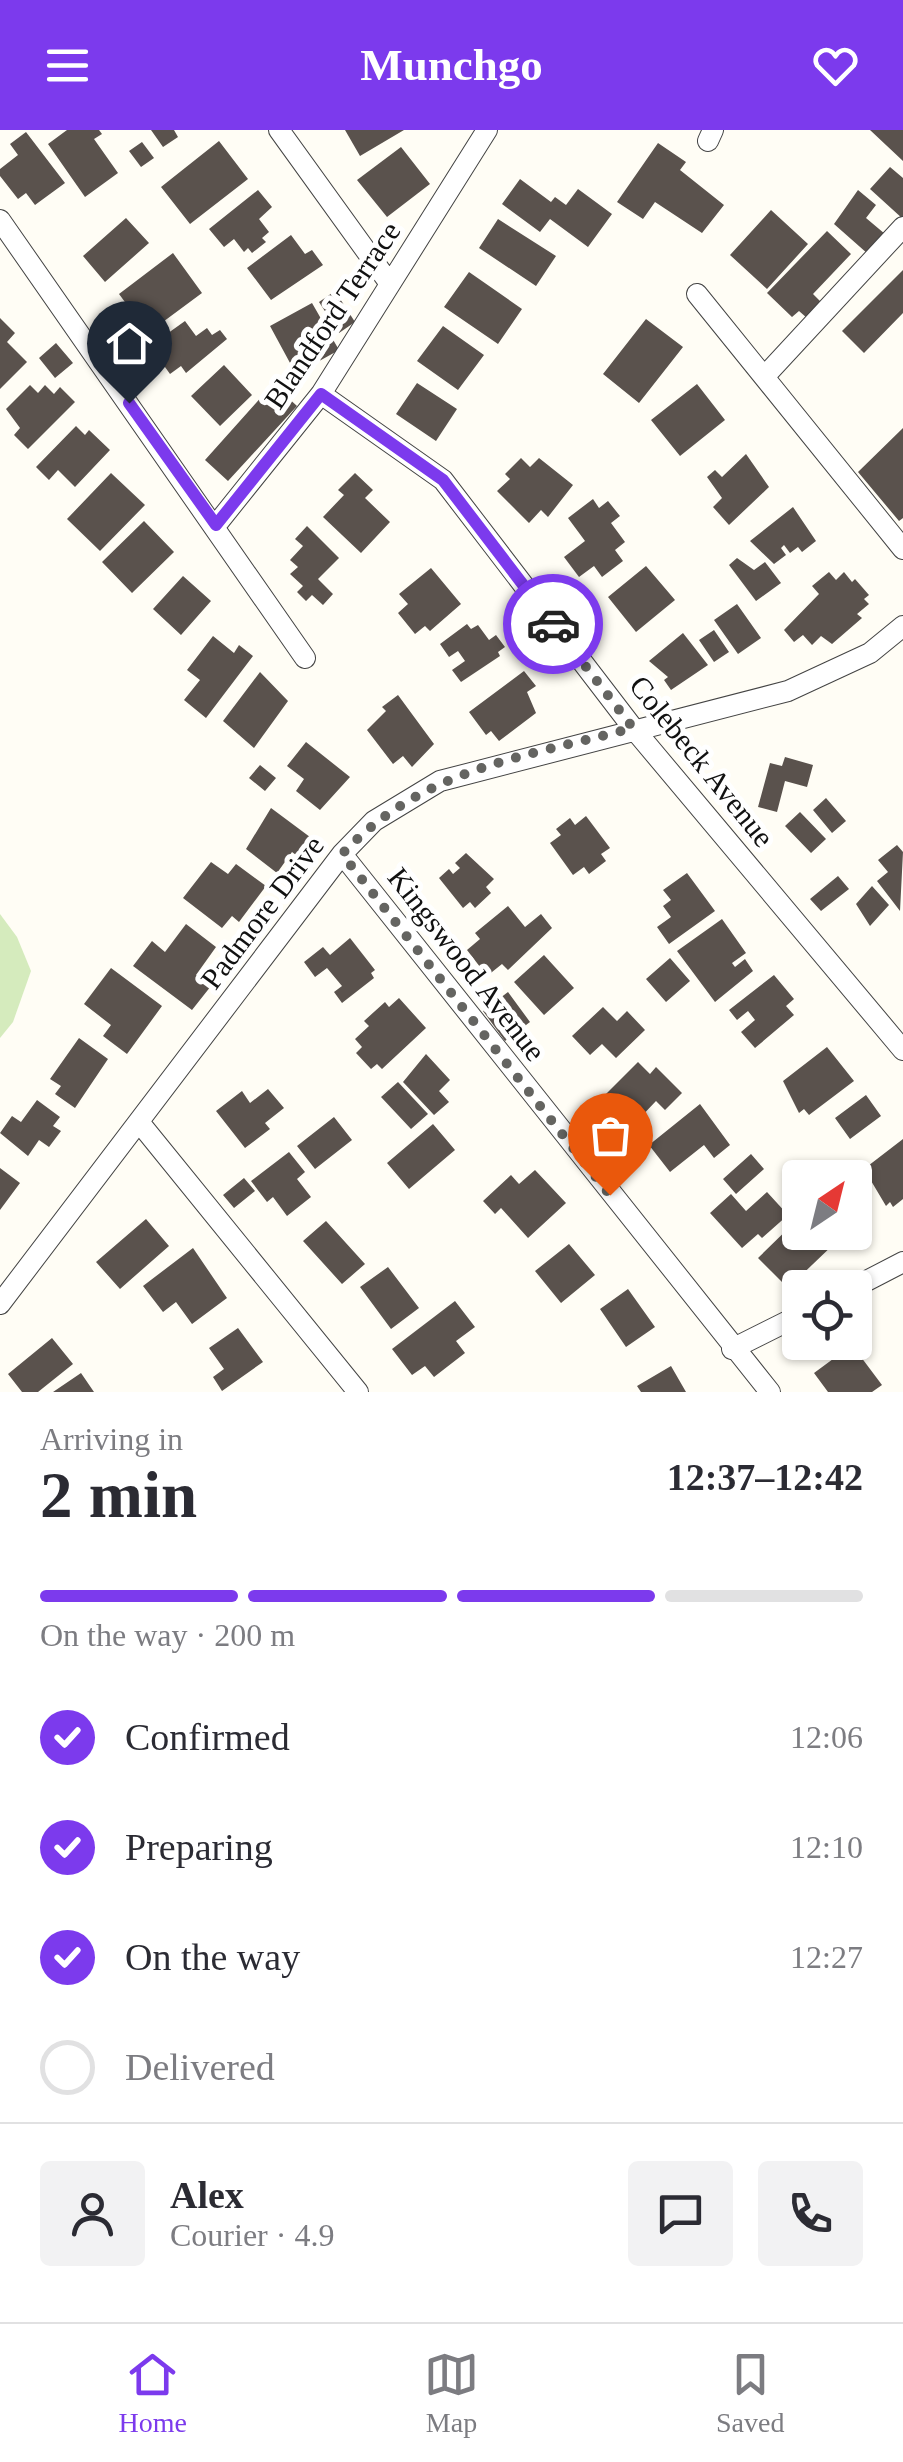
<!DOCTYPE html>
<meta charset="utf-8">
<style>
:root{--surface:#fff;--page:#f2f2f3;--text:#2b2b33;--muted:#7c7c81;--line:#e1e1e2;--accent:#7c3aed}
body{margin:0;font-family:"Times New Roman",serif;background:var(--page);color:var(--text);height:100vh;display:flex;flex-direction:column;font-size:38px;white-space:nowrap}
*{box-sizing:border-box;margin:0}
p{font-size:32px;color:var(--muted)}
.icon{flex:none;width:55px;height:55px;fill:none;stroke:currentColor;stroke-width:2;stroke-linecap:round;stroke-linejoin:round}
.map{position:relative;height:1262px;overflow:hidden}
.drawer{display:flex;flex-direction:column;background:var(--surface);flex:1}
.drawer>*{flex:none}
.needle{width:65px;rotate:35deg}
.fabs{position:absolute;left:782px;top:1030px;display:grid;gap:20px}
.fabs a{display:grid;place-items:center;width:90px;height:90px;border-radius:10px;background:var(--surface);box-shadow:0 2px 8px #0004;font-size:50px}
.pin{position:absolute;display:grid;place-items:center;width:85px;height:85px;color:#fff;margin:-102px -42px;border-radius:50% 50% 50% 0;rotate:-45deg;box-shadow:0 0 10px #0007}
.pin .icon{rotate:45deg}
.courier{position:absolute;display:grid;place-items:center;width:100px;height:100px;margin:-50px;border:8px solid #7c3aed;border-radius:50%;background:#fff;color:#222;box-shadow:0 2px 12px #0007}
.summary em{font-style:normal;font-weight:800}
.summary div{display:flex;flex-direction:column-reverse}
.summary{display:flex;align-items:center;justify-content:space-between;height:170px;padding:0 40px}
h1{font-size:65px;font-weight:800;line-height:75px}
.bar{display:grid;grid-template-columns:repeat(4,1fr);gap:15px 10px;align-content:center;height:120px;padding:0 40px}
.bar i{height:12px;border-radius:8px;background:var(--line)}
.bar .selected{background:var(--accent)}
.bar p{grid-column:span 4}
.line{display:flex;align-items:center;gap:25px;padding:0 40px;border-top:2px solid var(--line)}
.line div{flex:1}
.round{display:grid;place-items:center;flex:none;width:105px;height:105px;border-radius:10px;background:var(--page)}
ol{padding:0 40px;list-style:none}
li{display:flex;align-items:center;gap:30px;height:110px}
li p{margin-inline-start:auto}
li .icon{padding:10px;border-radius:50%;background:var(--accent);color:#fff;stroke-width:4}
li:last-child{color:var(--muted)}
li i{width:55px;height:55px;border:5px solid var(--line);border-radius:50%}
header{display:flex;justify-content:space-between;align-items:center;height:130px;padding:0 40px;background:var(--accent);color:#fff;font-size:45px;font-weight:800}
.dock{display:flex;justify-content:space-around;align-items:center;height:140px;border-top:2px solid var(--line);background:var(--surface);font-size:28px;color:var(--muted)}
.dock a{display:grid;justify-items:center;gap:5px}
.dock .selected{color:var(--accent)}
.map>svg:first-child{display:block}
.green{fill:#d5ebbd}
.building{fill:#5a524d}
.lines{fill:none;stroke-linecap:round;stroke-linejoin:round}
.street-casing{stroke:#444;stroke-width:22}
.street{stroke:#fff;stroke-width:20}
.done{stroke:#646461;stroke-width:10;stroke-dasharray:0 18}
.route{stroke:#7c3aed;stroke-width:12}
.labels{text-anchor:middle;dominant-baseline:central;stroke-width:10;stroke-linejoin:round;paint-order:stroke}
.street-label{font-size:30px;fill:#111;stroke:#fff}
</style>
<header><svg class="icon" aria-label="menu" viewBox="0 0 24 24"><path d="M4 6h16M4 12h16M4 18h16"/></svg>Munchgo<svg class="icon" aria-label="heart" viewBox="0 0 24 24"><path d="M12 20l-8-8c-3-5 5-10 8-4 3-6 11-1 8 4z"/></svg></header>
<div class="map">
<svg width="903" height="1262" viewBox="0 0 903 1262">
<rect width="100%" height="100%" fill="#fffdf5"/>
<path class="green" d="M0,784l17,23 14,34 -18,51 -13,16z"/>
<path class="building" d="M67,0h32l3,4 -8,5 24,34 -33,24 -37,-53z
M151,0h23l4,7 -15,10z
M345,0h59l-44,26z
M870,0h33v31z
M26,2l39,51 -30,22 -9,-12 -8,6 -18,-23v-7l18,-14 -8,-11z
M219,11l29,38 -58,45 -29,-37z
M142,12l12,16 -13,9 -12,-16z
M658,13l28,19 -6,8 44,35 -22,28 -47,-31 -12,17 -26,-17z
M401,17l29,37 -43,33 -30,-37z
M890,37l13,11v41l-33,-30z
M520,49l31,23 4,-5 11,8 12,-16 34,25 -24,33 -38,-28 -10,13 -38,-28z
M258,60l14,17 -13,12 10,13 -7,6 4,4 -14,11 -4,-5 -4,4 -10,-13 -10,8 -15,-18z
M858,60l18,15 -10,13 19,16 -17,20 -34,-30z
M771,80l37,34 -41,45 -37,-34z
M126,88l23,25 -44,39 -22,-26z
M498,89l58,37 -20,30 -57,-38z
M827,101l24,23 -38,40 9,9 -15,15 -8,-7 -7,6 -25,-24z
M291,105l14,19 7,-4 11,15 -52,35 -24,-32z
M173,123l29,40 -54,40 -29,-39z
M903,140v43l-39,40 -22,-22z
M469,142l53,37 -24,35 -54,-37z
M335,161l20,31 -16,11 -20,-31z
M312,173l27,47 -43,24 -26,-48z
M0,188l15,15 -8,9 20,20 -27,27z
M646,189l37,28 -44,56 -36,-29z
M185,191l11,15 11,-8 5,7 8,-5 7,9 -41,34 -5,-7 -11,8 -20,-28z
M443,196l41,29 -26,35 -41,-29z
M56,213l17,20 -18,15 -16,-20z
M224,235l28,30 -32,31 -29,-30z
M417,253l40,26 -21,32 -40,-27z
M273,254l24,22 -69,75 -23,-21z
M697,254l28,36 -45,36 -29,-36z
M30,255l8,8 7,-8 9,9 6,-7 15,15 -47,47 -14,-14 6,-7 -14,-19z
M76,296l9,9 4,-5 21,20 -35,37 -17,-17 -9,10 -13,-13z
M903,298v90l-4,3 -41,-49z
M746,324l23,33 -40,38 -16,-18 9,-9 -15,-21 8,-7 7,7z
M521,328l9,9 9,-9 34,27 -25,32 -7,-7 -12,13 -32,-32 13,-12 -5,-5z
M111,343l34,32 -45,46 -33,-32z
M355,343l18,17 -8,8 25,24 -29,31 -38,-36 21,-22 -6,-5z
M593,369l6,9 9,-7 12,15 -9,7 14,19 -10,8 8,11 -21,16 -8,-11 -15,11 -15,-20 21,-16 -17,-23z
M793,377l23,34 -14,11 -4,-5 -8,6 -6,-8 -3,3 5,7 -12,9 -24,-23z
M144,391l30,31 -42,41 -30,-31z
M307,396l32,32 -21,21 15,15 -10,11 -11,-10 -6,6 -9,-9 6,-6 -13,-12 8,-7 -8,-7 13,-14 -8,-7z
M737,428l17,12 11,-8 16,21 -25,18 -27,-36z
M646,436l29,34 -39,32 -28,-35z
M431,438l30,36 -31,27 -5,-5 -10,8 -17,-21 10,-9 -9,-10z
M829,442l7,8 8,-8 8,10 3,-3 14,16 -5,4 5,5 -12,10 5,4 -30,26 -11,-8 -9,9 -9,-10 -9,7 -10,-12 35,-36 -7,-8z
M183,446l28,25 -30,34 -28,-26z
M737,474l24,34 -23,16 -24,-34z
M467,494l4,5 7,-4 11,15 7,-5 9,12 -7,5 2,4 -39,26 -9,-12 13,-9 -7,-10 -9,6 -9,-13z
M714,500l15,22 -15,10 -15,-22z
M683,503l25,32 -37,25 -7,-10 4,-3 -19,-16z
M213,506l21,17 5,-8 14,11 -47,62 -22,-18 16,-20 -13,-10z
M524,541l12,15 -9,6 9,21 -37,28 -8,-10 -5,4 -17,-23z
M260,542l28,29 -34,47 -31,-27z
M398,565l36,49 -22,23 -9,-11 -10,8 -26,-34 19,-19 -4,-4z
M306,612l44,35 -30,33 -24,-19 8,-12 -17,-13z
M785,627l28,8 -6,22 -22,-6 -8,31 -19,-5 12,-44 12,3z
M260,635l16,13 -11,13 -16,-13z
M826,668l20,23 -14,12 -19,-23z
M271,678l43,32 -14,18 -8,-6 -15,21 -31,-24z
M800,682l26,27 -15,14 -26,-27z
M586,686l24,32 -9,6 5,7 -17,13 -5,-7 -11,8 -23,-32 11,-8 -5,-6 14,-11 5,7z
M897,715l6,7 -3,59 -23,-30 11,-9 -10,-12z
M466,723l28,26 -8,8 5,6 -16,15 -5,-6 -7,6 -24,-30 10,-9 4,5 7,-6 -5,-5z
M211,732l17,12 8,-10 30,22 -27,36 -7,-6 -10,12 -39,-30z
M687,743l28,38 -46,33 -12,-17 14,-10 -8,-11 8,-6 -8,-10z
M838,746l11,13 -28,22 -11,-12z
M872,756l17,19 -19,21 -14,-22z
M508,776l17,21 16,-13 11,14 -44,42 -6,-6 -15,12 -20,-26 13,-11 -5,-6z
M722,789l24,34 -14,10 3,4 10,-8 8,12 -38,31 -38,-51z
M186,794l30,23 -20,28 15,11 -19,24 -59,-44 19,-25 13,11z
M350,808l25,32 -4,3 3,5 -32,25 -8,-11 8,-6 -15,-18 -12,9 -11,-15 19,-15 7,8z
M544,825l30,33 -30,27 -30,-33z
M670,828l20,23 -24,21 -20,-23z
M111,838l51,38 -35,48 -24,-18 8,-11 -27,-21z
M774,845l20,24 -8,7 8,9 -39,33 -14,-16 14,-12 -7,-9 -11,9 -8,-10z
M508,862l22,30 -25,19 -22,-30z
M399,868l27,30 -44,41 -5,-5 -6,5 -15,-16 6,-6 -7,-8 14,-13 -5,-5 21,-19 4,5z
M603,877l14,14 10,-10 18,19 -29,28 -14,-14 -12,11 -18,-19z
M79,908l29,21 -33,49 -20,-14 6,-8 -11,-7z
M827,917l27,34 -45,34 -5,-6 -5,4 -16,-32z
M426,924l24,26 -11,11 10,11 -15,13 -31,-33z
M638,932l12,12 6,-7 26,26 -17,17 -9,-9 -19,20 -6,-7 -5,5 -23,-22z
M398,952l30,32 -17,15 -30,-32z
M268,959l16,19 -19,15 5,6 -25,19 -29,-37 26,-20 8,12z
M866,965l15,21 -31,23 -15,-21z
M37,970l23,17 -7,9 8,5 -12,16 -10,-7 -11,16 -28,-23 12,-17 9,6z
M700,974l30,41 -16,13 -10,-13 -34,27 -21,-27z
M334,987l18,23 -37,29 -18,-23z
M433,994l22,26 -46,39 -22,-26z
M903,1009v60l-10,8 -3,-5 -4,4 -22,-37z
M289,1022l16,20 -8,7 14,18 -24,19 -14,-19 -6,5 -16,-21z
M751,1024l13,15 -28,25 -13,-15z
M0,1038l20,15 -20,27z
M535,1040l31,33 -38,35 -27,-30 -6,6 -12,-13 28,-26 8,9z
M244,1048l11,13 -21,17 -11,-13z
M767,1062l21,23 -26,23 -4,-4 -16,14 -32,-35 21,-19 15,17z
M800,1087v15h27l9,10 -48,46 -30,-30z
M146,1089l23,27 -49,43 -24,-27z
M326,1091l39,43 -23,20 -39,-43z
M569,1114l26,31 -34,28 -26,-32z
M193,1118l34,50 -35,26 -16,-22 -13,10 -20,-26z
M388,1137l31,41 -28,21 -31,-42z
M628,1159l27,38 -29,20 -26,-38z
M455,1171l20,26 -19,14 9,12 -31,24 -9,-11 -13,9 -20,-26z
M238,1198l25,34 -41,29 -9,-14 11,-8 -15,-21z
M52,1208l21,26 -35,28h-16l-14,-18z
M852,1215l30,40 -10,7h-44l-14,-19z
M671,1236l15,26h-45l-4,-6z
M81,1243l13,19h-41z"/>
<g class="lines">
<g class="street-casing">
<path id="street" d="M279,0l111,154
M708,11l5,-11
M0,90l305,438
M697,164l206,255
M764,247l139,-150
M321,264l122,86 190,248 270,322
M216,395l105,-131 166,-264
M342,724l428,538
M139,992l219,270
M853,1158l50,-26
M0,1174l342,-450 32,-33 66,-40 348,-90 82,-38 33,-27
M732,1219l68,-34"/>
</g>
<use href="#street" class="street"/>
</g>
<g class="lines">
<path class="done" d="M553,494l80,104c-111,30 -208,39 -291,126l268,341"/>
<path class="route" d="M129,273l87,122 105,-131 122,86 110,144"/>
</g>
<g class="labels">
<g class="street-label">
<text transform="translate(332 185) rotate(-56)">Blandford Terrace</text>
<text transform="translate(702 631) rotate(51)">Colebeck Avenue</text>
<text transform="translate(262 782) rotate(-53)">Padmore Drive</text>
<text transform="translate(467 834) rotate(52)">Kingswood Avenue</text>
</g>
</g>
</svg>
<div class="fabs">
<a><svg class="needle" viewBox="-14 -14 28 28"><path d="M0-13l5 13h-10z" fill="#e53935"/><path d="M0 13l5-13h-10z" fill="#7c7c81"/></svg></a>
<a><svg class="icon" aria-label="locate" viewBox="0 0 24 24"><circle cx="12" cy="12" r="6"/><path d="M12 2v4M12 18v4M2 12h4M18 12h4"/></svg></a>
</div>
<div class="pin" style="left:610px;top:1065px;background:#ea580c"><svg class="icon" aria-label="bag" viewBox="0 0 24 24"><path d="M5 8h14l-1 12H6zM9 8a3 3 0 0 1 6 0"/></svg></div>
<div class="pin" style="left:129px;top:273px;background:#1f2937"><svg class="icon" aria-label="home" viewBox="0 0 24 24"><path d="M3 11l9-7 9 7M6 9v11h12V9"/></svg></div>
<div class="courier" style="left:553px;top:494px"><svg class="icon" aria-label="car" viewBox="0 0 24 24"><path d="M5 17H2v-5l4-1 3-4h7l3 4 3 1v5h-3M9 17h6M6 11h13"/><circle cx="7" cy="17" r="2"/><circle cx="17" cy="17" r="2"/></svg></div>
</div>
<section class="drawer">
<div class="summary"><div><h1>2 min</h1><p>Arriving in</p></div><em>12:37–12:42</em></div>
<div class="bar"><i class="selected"></i><i class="selected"></i><i class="selected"></i><i></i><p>On the way · 200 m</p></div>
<ol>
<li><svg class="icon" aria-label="check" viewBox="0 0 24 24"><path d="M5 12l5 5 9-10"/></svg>Confirmed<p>12:06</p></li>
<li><svg class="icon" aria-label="check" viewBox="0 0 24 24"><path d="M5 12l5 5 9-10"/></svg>Preparing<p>12:10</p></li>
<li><svg class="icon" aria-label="check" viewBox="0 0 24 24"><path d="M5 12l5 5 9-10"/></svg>On the way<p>12:27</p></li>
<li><i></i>Delivered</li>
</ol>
<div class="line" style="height:180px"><a class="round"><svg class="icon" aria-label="person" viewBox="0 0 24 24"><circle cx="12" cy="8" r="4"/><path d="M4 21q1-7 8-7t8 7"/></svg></a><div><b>Alex</b><p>Courier · 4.9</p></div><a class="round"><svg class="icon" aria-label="chat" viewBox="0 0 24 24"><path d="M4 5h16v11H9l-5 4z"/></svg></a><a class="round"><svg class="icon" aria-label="phone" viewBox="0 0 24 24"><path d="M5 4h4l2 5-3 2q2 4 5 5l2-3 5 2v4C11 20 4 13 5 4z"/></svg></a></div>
</section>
<nav class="dock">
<a class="selected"><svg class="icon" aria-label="home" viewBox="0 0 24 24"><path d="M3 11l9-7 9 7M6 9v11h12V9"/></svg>Home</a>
<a><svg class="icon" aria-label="map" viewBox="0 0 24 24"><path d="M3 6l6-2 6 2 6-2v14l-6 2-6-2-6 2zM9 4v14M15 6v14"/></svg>Map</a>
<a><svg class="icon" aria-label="saved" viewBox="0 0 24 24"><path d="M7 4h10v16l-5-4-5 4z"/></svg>Saved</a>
</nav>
